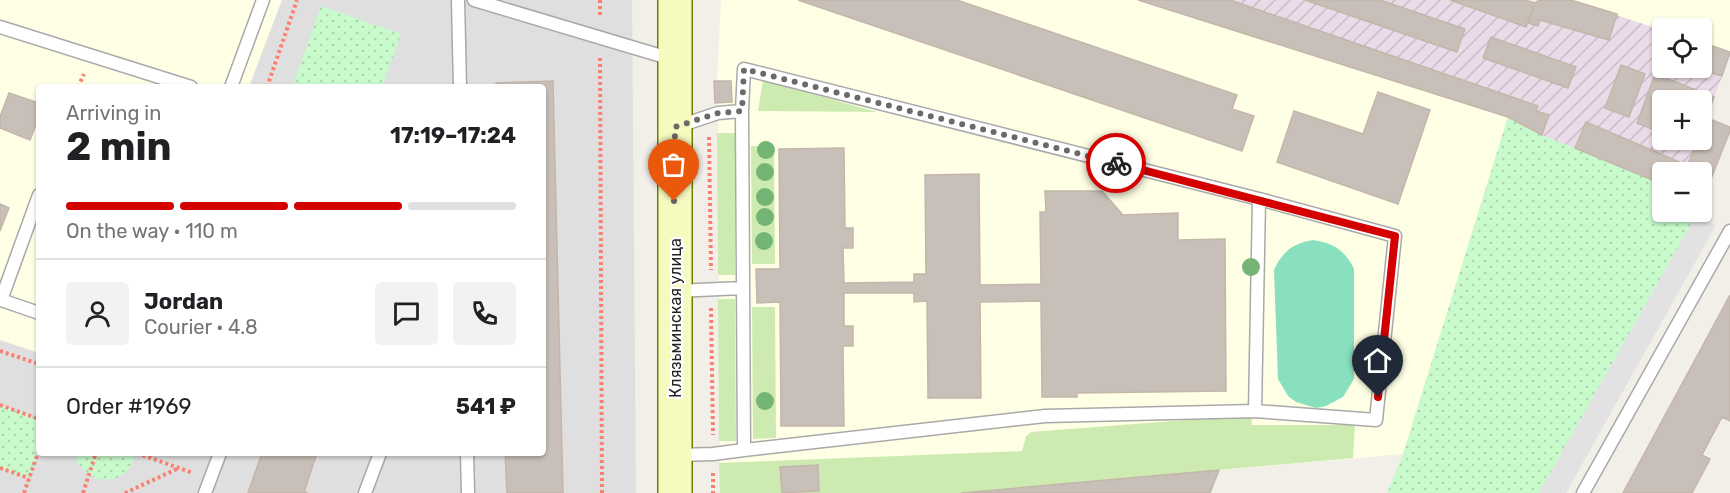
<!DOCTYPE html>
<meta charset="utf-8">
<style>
:root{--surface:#fff;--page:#f2f2f2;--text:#202124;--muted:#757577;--line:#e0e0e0;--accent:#d40000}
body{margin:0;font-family:Rubik,sans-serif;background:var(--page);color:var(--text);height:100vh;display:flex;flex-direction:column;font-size:22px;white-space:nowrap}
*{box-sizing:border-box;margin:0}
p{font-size:20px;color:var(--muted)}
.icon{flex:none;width:33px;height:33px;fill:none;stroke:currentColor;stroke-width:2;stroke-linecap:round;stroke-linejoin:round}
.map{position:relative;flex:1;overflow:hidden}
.details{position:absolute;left:36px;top:84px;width:510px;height:372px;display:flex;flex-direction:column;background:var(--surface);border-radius:6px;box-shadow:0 2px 4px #0004}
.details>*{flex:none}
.controls{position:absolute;left:1652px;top:18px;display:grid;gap:12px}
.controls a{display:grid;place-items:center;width:60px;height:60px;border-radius:6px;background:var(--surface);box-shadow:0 2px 4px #0004;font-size:30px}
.pin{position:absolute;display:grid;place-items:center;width:51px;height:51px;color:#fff;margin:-62px -26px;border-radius:50% 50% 50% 0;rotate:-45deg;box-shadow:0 0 6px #0007}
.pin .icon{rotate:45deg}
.courier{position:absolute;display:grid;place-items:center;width:60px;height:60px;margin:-30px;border:4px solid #d40000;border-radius:50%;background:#fff;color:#222;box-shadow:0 2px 8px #0007}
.headline em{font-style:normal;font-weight:700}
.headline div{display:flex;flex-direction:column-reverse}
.headline{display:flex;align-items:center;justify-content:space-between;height:102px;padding:0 30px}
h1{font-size:39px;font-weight:700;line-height:45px}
.bar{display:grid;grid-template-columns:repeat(4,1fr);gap:9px 6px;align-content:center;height:72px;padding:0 30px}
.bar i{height:8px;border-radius:4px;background:var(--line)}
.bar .active{background:var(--accent)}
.bar p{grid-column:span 4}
.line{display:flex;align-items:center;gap:15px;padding:0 30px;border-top:2px solid var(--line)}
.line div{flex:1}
.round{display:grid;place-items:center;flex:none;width:63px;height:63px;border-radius:6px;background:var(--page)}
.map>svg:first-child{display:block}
.residential{fill:#e0dfdf;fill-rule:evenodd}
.industrial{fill:url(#industrial-furrows)}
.education{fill:#ffffe5}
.grass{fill:#cdebb0}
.park{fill:url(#park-dots)}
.pitch{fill:#88e0be}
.parking{fill:#e2e2e2}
.building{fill:#c7bfb8;stroke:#c4b6ab;stroke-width:1.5}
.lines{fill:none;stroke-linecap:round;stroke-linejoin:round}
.lane-casing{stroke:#a9a9a9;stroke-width:15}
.secondary-casing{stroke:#707d05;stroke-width:36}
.path{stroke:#fa8072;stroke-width:4;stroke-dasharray:3 3;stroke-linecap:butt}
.lane{stroke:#fff;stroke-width:12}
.secondary{stroke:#f7fabf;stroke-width:33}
.tree{fill:#74b475}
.done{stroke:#6b6a68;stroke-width:6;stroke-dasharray:0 10.8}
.route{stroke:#d40000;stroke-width:8}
.labels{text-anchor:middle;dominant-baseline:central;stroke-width:4.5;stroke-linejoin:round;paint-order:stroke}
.street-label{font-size:16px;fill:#222;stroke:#fff}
</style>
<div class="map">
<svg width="1730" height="493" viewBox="0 0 1730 493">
<defs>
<pattern id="industrial-furrows" width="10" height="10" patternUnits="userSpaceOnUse" patternTransform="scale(1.5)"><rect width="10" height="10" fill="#ebdbe8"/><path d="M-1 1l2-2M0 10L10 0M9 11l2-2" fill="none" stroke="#c9bcc7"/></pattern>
<pattern id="park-dots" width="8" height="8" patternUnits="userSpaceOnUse" patternTransform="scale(1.5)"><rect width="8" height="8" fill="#c8facc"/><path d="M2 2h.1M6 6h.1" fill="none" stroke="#acd6af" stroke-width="1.8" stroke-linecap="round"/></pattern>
</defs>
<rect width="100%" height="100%" fill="#f2efe9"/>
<path class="residential" d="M0,0h632l4,493h-636zM39,87h504v366h-504z"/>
<path class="industrial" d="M1138,0h387l9,3 5,-3h32l91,30v38h39v-26l29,10v4l-29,75v-31h-39v40h36l-13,32h-23v12l-120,-49 -34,-18z"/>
<path class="education" d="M0,0h282l-33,87h-210v266l-39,-13z
M721,0h417l370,117 -105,337 -442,39h-241l-2,-380 -1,-10h-2l-1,-22h3z
M1571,0h159v52l-29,-10v-14l-39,2z"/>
<path class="grass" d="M763,80l114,32 -119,-1z
M717,133h18v142h-17z
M751,146h23l1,118h-23z
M718,299h17l1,142h-17z
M752,307h23l1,131 -23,1z
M1251,415l1,10h103l-2,33 -392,35h-241l-1,-30 303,-12 4,-15 5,-4z"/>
<path class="park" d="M321,6l80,28 -19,53h-90z
M1508,117l34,18 120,49v28h30l3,5 -156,276h-152l16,-39z
M0,405l39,14v31l-10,28 -29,-10z
M74,453h61c-6,37 -52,34 -61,0z"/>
<path class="pitch" d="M1313,240c20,3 32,10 41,29v110l-11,18 -17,9 -10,2 -20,-6 -8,-6 -10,-17 -4,-109c8,-18 19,-27 39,-30z"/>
<path class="parking" d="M1695,217l21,8 -150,268h-27z"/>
<path class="building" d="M798,0h159l280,95 -5,14 22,7 -12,35z
M1138,0h92l308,106 -2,5 13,4 -7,20 -34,-18z
M1305,0h75l85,29 -8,23z
M1450,0h75l10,3 -9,24z
M1539,0h32l46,14 -8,26 -69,-20 -2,6 -10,-3 7,-20z
M1491,37l85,30 -8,21 -85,-30z
M1701,42l29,10 -8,24 -27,-8h6z
M1621,65l24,9 -16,43 -24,-9z
M1655,74l59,23 -13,34v-31h-39v33l-25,-10z
M553,81l10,412h-56l-2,-40h38v-366h-47v-4z
M714,81h17l1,21 -17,1z
M1378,92l52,18 -32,94 -121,-42 17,-51 69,23z
M9,93l30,10v13l-9,24 -30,-12v-11z
M1707,118l23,9v4l-29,73v-32h-16l13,-32h3v-8z
M1586,122l96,41 -5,9h-15v12l-87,-36z
M1680,140h18l-3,5z
M844,148l1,80h8v20h-10l1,35 70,-1v-8h12l-1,-99 54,-1 1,111 61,-1 -1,-72h6l-1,-21h57l21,24 55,-2v27l47,-1 1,152 -149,2v4h-35l-1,-96 -61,1 1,96h-53l-1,-97 -13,1v-9h-70v33h9v20h-10l1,80h-63l-1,-124 -23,1 -1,-34h24l-1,-120z
M0,204l9,4 -9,23z
M1730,295v126l-8,-4 -20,38 8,4 -18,34h-69z
M262,453h55l-13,39 4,1h-60z
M818,465l1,26 -37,2 -2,-26z
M1219,470l-9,23h-249z"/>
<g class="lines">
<g class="lane-casing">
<path id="lane" d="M458,0l2,87
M474,0l201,60
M0,27l191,60
M231,87l32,-87
M676,127l42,-14 24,-2 2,339 301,-34 210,-5 4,-212 -515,-130 -2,42
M39,195l-38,105 38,13
M675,291l68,-3
M1255,411l121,9 19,-184 -136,-37
M467,453l1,40
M677,455l36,-1 31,-4
M205,493l15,-40
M365,493l15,-40
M1583,493l147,-262"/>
</g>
<g class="secondary-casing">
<path id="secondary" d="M675,0v493"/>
</g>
<path class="path" d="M600,0v17
M600,58l2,435
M78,87l6,-13
M267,87l30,-87
M709,137l2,133
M711,308l2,127
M0,351l39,13
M0,405l39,14
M137,453l56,20
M0,468l29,10
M713,473v20
M24,493l15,-43
M83,493l13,-40
M125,493l54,-25"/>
<use href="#lane" class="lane"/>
<use href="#secondary" class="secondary"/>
</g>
<g class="tree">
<circle cx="766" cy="150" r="9"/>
<circle cx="765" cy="172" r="9"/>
<circle cx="765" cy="197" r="9"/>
<circle cx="765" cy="217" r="9"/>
<circle cx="764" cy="241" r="9"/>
<circle cx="1251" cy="267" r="9"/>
<circle cx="765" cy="401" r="9"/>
</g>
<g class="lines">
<path class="done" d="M674,201l1,-74 43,-14 24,-2 2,-42 372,94"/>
<path class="route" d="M1116,163l279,73 -17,161"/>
</g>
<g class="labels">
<g class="street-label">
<text transform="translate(675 318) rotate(-90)">Клязьминская улица</text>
</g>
</g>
</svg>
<div class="controls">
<a><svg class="icon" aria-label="locate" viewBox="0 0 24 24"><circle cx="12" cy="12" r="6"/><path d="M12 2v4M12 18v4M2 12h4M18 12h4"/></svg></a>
<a>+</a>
<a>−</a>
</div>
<div class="pin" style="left:674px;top:201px;background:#ea580c"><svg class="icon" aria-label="bag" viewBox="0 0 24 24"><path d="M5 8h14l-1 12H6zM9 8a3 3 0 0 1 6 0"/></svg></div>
<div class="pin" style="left:1378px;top:397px;background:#1f2937"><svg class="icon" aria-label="home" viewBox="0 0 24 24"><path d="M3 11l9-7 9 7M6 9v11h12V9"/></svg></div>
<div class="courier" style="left:1116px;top:163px"><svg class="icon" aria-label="bike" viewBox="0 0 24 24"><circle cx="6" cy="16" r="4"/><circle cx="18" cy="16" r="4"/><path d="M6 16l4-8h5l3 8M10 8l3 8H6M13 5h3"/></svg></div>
<section class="details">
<div class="headline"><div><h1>2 min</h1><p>Arriving in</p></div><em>17:19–17:24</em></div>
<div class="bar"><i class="active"></i><i class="active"></i><i class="active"></i><i></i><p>On the way · 110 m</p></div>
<div class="line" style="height:108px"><a class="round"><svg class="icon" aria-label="person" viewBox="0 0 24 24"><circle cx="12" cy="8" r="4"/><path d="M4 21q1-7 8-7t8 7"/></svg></a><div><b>Jordan</b><p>Courier · 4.8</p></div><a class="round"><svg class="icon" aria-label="chat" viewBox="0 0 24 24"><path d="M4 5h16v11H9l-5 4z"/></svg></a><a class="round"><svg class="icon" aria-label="phone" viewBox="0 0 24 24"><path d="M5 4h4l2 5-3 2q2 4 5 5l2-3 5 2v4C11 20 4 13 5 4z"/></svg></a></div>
<div class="line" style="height:78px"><div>Order #1969</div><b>541 ₽</b></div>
</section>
</div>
